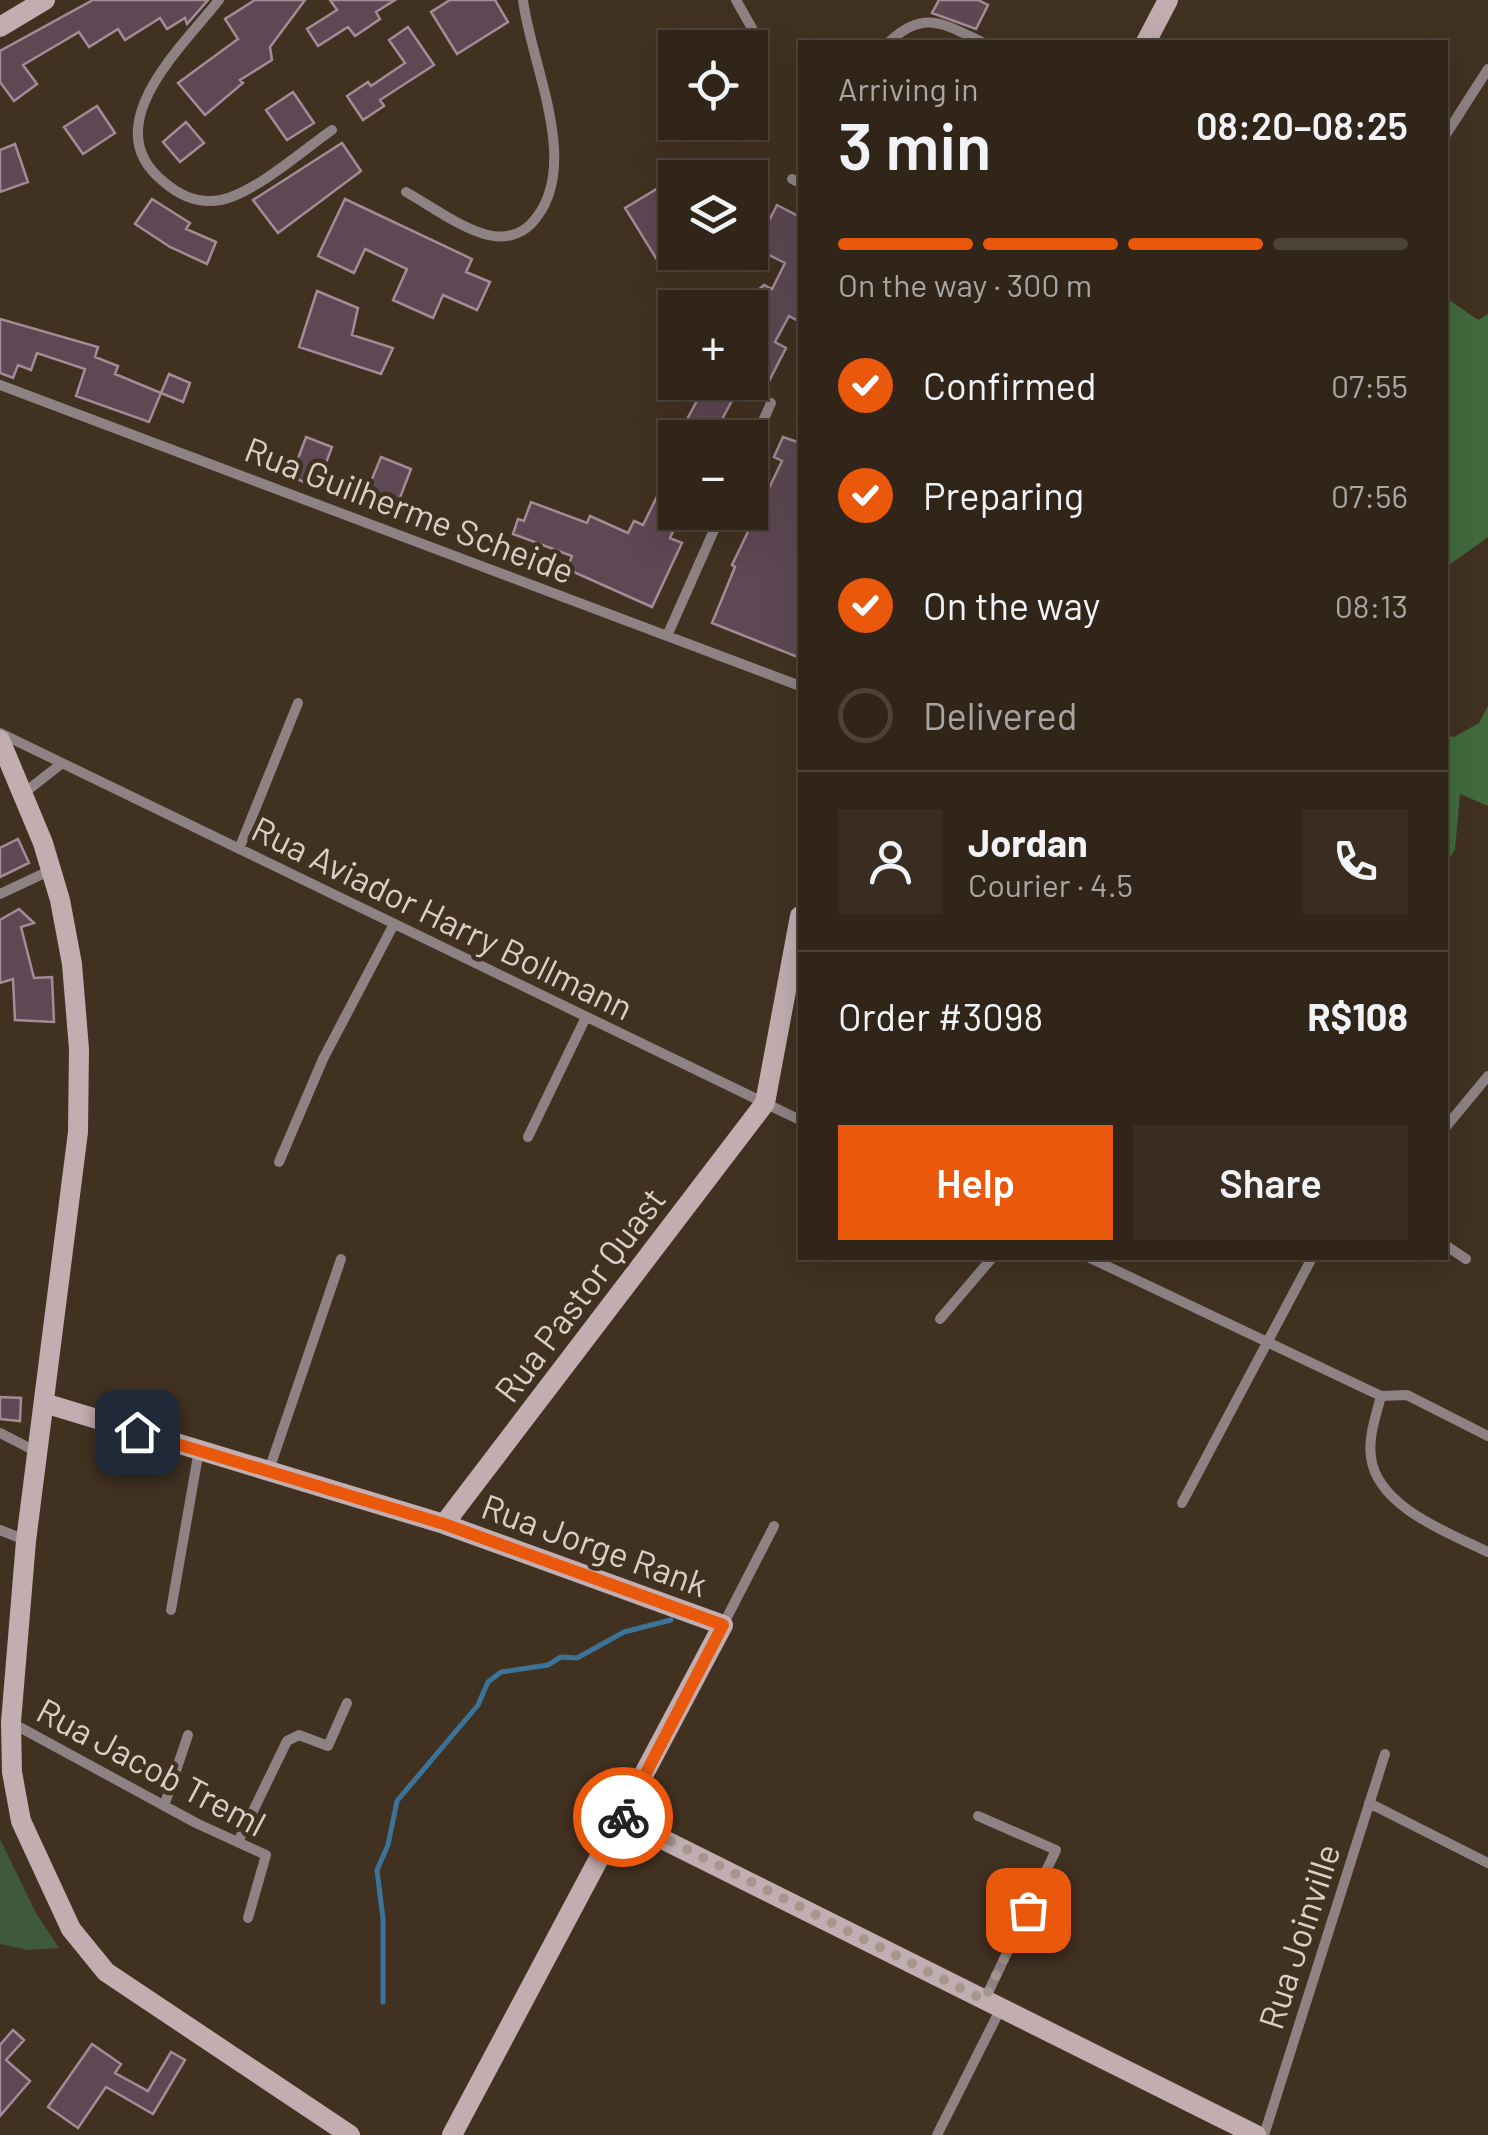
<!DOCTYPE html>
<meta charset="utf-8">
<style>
:root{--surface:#312519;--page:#392d22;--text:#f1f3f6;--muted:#a8a5a2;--line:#4c4238;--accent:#ea580c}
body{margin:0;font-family:Barlow,sans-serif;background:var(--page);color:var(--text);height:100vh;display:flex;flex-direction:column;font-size:38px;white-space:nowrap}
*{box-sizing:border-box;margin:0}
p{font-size:32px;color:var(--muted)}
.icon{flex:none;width:55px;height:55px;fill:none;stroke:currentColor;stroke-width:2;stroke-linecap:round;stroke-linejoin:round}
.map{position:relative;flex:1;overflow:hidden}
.panel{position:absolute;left:798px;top:40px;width:650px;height:1220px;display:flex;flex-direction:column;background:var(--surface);border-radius:0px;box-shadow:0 10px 40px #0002,0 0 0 2px var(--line)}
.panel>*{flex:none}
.controls{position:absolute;left:658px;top:30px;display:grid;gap:20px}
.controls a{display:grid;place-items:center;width:110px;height:110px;border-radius:0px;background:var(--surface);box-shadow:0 10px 40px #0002,0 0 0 2px var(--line);font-size:50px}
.pin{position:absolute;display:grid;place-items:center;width:85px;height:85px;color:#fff;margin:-42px;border-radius:20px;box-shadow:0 5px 15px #0006}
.courier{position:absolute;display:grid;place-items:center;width:100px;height:100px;margin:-50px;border:8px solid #ea580c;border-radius:50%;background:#fff;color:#222;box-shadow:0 2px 12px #0007}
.headline em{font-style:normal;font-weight:600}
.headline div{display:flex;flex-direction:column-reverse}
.headline{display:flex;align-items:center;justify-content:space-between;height:170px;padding:0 40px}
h1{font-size:65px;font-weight:600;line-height:75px}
.bar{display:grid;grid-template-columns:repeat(4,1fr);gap:15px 10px;align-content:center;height:120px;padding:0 40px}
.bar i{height:12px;border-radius:8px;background:var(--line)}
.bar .selected{background:var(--accent)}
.bar p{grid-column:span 4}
.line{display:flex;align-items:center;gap:25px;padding:0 40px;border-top:2px solid var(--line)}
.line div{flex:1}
.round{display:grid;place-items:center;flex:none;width:105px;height:105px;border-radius:0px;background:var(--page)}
ol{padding:0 40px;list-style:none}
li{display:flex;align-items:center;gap:30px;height:110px}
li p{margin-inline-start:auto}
li .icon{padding:10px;border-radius:50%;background:var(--accent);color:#fff;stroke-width:4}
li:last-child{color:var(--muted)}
li i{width:55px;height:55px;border:5px solid var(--line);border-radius:50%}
.action{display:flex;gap:20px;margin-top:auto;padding:20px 40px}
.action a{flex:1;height:115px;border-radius:0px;background:var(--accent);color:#fff;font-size:40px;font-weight:600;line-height:115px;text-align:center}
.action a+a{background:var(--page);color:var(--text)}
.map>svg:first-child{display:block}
.green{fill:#3e593b}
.forest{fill:#416a3e}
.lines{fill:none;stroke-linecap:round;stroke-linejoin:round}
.stream{stroke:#3c7499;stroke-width:5}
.building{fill:#5e4853;stroke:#a48b97;stroke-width:2.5}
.street{stroke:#8e8284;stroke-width:10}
.secondary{stroke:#c2adb0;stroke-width:20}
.done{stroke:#a4988c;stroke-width:10;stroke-dasharray:0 18}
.route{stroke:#ea580c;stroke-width:12}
.labels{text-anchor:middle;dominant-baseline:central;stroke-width:9;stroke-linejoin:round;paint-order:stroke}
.street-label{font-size:35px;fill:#d9cfc6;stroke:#413121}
</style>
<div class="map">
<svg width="1488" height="2135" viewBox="0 0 1488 2135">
<rect width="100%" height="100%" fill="#413121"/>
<path class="green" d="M0,1839l36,74 23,35 -31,2 -28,-6z"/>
<path class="forest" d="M1445,297l33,23 10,-6v223l-43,31z
M1488,706v100l-28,-12 -5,56 -10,14v-129l9,2 25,-14z"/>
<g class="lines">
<path class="stream" d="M383,2002v-83l-6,-49 11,-25 9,-44 81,-96 10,-23 13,-10 47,-7 13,-8 16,1 47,-26 47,-12"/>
</g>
<path class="building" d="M93,0h115l-21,24 -2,-6 -18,11 -7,-11 -35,22 -7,-11 -29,18 -10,-15 -56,33 14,19 -23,17 -14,-19v-31z
M255,0h50l-35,47 2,13 -32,20 3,3 -38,32 -27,-32 60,-44 -13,-20z
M330,0h65l-19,12 4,7 -25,17 -7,-9 -30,19 -11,-17 30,-19z
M450,0h45l13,22 -51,32 -26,-42z
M939,0h39l10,5 -12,24 -44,-16z
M408,27l26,38 -54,35 4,6 -21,14 -16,-24 21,-14 3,4 34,-23 -16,-23z
M293,92l21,31 -27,17 -21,-30z
M97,106l18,27 -32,21 -19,-27z
M186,122l18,21 -24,19 -17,-20z
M342,143l19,28 -83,62 -25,-33z
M15,144l13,38 -28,10v-42z
M675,178v75l-16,10 -34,-55z
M152,199l38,24 -4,6 30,13 -9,22 -37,-17 -35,-23z
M345,199l127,60 -6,13 24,10 -13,28 -34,-15 -10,23 -40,-18 14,-31 -42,-20 -11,24 -36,-17z
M777,205l23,12v105l-11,-6 -14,26 11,6 -18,35 -18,-9v-43l6,-11 -6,-3v-9h-7l9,-19 5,2 7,-6 8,4 13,-26 -30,-15z
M317,291l41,17 -6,27 41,13 -12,26 -82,-27z
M0,319l98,28 -3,10 23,9 -3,8 46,19 -12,29 -73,-26 9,-27 -48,-16 -6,17 -13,-5 -5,13 -13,-5z
M169,374l21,9 -7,19 -22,-9z
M707,382h35l-30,56h-35z
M306,437l26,10 -15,40 -26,-10z
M783,437l17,6v215l-88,-35 23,-56 -3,-2 50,-104 -8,-4z
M381,457l30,12 -15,39 -31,-12z
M675,460v52h7l-12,26 12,5 -30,64 -85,-38 5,-13 -59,-22 5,-15 6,2 7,-19 56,21 3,-7 38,17 6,-12 9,4z
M18,839l11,24 -29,14v-29z
M19,909l15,14 -13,4 13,51 18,-1 2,45 -39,-2 -2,-41 -13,4v-63z
M0,1397l21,1 -1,23 -20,-2z
M13,2030l11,10 -18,20 24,21 -30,35v-71z
M92,2044l29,20 -6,9 33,18 23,-39 14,8 -32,54 -47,-27 -28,41 -30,-21z"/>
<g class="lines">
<path class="street" d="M219,0c-37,47 -125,127 -55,182 16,14 35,22 57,18 34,-7 82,-50 111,-70
M736,0l17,30
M889,42c35,-33 55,-18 93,0
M1445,136l43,-67
M792,179l8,4
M406,192c25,14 54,36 82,43 16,4 32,0 43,-11 53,-55 0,-158 -8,-224
M0,385l800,301
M750,450l21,-47
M667,636l55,-124
M0,733l800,387
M24,793l37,-29
M239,849l59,-146
M0,894l51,-24
M1445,1128l43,-52
M528,1137l58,-120
M279,1162l44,-103 71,-135
M1445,1245l21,14
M1090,1258l291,138 26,-1 81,41
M940,1319l52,-61
M1381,1396c-5,20 -13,41 -10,61 6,50 78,76 117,95
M0,1433l37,19
M269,1470l72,-211
M1182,1503l130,-245
M0,1530l25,10
M171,1610l28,-160
M723,1625l51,-99
M12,1723l184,100 70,32 -18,63
M1369,1803l119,60
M164,1806l24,-71
M978,1816l78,34 -71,149
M238,1842l49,-101 12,-6 29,11 19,-43
M937,2135l64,-127
M1264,2135l121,-381"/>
<path class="secondary" d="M0,27l45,-27
M1146,42l22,-42
M0,740l43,103 17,57 12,64 7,85 -1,83 -52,409 -15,181 1,50 9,49 50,108 35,43 244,163
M44,1403l400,121 279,101 -271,510
M444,1524l321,-421 35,-187
M622,1819l634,316"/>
</g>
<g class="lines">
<path class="done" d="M623,1817l361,183 44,-90"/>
<path class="route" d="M137,1432l307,92 279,101 -100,192"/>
</g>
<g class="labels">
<g class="street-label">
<text transform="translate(410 509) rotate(21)">Rua Guilherme Scheide</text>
<text transform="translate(443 917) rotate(26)">Rua Aviador Harry Bollmann</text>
<text transform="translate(579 1294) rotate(-53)">Rua Pastor Quast</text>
<text transform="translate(595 1544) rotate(20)">Rua Jorge Rank</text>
<text transform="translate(152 1766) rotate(28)">Rua Jacob Treml</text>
<text transform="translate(1298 1936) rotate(-72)">Rua Joinville</text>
</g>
</g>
</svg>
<div class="controls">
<a><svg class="icon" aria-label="locate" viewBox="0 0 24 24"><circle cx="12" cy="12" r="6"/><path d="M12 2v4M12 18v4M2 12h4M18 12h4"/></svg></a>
<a><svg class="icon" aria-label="layers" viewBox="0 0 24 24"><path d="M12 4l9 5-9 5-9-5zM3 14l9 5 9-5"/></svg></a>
<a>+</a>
<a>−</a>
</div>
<div class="pin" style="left:1028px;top:1910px;background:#ea580c"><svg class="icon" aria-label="bag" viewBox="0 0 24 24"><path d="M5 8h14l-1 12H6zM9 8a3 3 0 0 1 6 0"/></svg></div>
<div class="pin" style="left:137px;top:1432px;background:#1f2937"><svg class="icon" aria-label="home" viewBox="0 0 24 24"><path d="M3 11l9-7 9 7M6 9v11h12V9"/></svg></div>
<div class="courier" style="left:623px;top:1817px"><svg class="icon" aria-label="bike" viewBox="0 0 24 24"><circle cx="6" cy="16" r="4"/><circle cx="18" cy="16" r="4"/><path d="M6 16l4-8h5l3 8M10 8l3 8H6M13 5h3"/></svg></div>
<section class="panel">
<div class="headline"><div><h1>3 min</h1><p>Arriving in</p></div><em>08:20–08:25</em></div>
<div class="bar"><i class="selected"></i><i class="selected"></i><i class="selected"></i><i></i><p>On the way · 300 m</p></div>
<ol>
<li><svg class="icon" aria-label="check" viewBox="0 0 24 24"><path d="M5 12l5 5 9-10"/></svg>Confirmed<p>07:55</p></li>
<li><svg class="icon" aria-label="check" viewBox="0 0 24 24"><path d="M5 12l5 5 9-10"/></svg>Preparing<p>07:56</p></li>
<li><svg class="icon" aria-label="check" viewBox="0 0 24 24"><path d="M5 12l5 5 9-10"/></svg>On the way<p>08:13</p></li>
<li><i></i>Delivered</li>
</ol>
<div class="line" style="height:180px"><a class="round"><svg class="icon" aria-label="person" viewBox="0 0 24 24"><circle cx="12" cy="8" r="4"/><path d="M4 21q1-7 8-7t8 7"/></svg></a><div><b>Jordan</b><p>Courier · 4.5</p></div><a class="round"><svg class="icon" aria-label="phone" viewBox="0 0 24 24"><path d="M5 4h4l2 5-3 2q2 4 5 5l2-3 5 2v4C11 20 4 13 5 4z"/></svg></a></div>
<div class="line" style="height:130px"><div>Order #3098</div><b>R$108</b></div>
<div class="action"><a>Help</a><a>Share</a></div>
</section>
</div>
